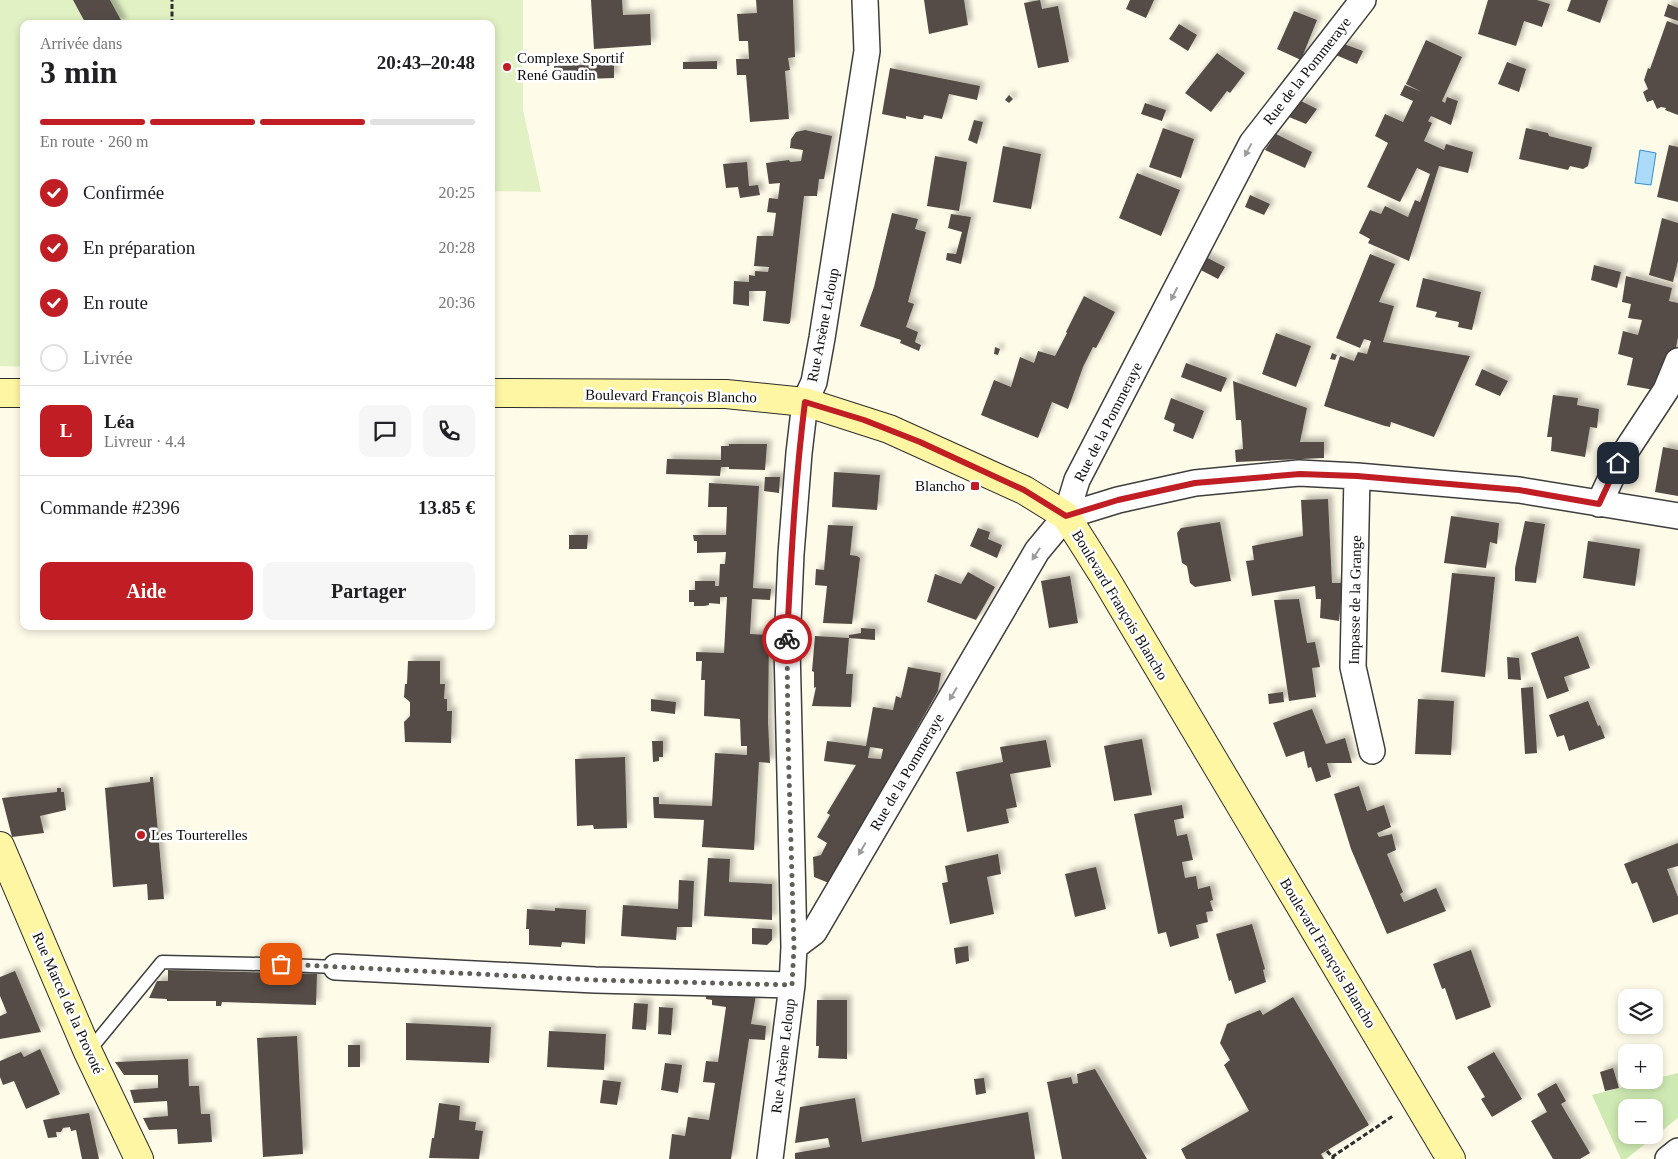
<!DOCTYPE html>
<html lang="fr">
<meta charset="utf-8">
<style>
:root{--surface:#fff;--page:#f6f6f6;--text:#202124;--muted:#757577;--line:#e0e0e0;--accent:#c01e24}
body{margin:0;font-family:Georgia,serif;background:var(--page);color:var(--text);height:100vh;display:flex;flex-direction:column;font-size:19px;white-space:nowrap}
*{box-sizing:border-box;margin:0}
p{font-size:16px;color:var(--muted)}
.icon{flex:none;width:28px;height:28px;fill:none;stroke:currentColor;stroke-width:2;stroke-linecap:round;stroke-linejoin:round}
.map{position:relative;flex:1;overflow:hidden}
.sheet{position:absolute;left:20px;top:20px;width:475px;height:610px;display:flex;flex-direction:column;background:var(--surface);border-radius:10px;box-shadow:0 2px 8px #0003}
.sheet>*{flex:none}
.fabs{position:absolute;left:1618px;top:989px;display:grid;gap:10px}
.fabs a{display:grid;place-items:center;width:45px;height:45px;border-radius:10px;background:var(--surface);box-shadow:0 2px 8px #0003;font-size:25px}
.pin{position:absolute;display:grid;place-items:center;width:42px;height:42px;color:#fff;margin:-21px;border-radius:10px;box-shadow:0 2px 8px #0006}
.courier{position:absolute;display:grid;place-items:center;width:50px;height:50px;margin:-25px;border:4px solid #c01e24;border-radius:50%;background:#fff;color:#222;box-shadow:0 1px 6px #0007}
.overview em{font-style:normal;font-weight:800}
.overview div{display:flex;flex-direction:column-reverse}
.overview{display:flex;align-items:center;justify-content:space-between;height:85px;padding:0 20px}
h1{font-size:32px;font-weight:800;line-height:38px}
.bar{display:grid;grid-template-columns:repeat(4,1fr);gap:8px 5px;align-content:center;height:60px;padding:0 20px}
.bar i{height:6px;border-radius:4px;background:var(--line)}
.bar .current{background:var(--accent)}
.bar p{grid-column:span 4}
.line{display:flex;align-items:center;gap:12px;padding:0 20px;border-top:1px solid var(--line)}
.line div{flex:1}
.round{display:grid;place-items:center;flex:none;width:52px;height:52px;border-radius:10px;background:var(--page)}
ol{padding:0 20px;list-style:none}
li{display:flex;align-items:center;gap:15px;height:55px}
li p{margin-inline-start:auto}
li .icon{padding:5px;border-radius:50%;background:var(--accent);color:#fff;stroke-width:4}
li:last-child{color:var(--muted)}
li i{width:28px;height:28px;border:2px solid var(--line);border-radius:50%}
.action{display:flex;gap:10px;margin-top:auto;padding:10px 20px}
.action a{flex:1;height:58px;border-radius:10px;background:var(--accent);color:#fff;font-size:20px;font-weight:800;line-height:58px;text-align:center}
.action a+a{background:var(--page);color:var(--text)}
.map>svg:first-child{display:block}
.green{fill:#ceeab2;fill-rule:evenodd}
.pitch{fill:#e1f1c4}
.water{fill:#abdbf8;stroke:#3090d2}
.building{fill:#544c47;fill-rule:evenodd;filter:url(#shadow)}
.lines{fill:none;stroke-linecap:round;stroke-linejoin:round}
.lane-casing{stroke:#3e3e3e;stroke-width:15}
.street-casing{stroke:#3e3e3e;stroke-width:28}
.secondary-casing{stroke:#2d2d2d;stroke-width:30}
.path{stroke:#2d2d2d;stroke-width:3;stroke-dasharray:5 2.5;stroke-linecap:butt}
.lane{stroke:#fff;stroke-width:12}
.street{stroke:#fff;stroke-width:25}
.secondary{stroke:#fff6a4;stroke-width:28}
.oneway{fill:#9d9d9d}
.done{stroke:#605f59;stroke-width:5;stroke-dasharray:0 9}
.route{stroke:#c01e24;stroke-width:6}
.poi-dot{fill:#c01e24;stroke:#fff;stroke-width:2}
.labels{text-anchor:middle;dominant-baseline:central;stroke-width:5;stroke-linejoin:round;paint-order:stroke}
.poi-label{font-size:15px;fill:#0b0b0b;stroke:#fff;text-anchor:start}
.street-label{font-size:15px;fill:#0b0b0b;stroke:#fff}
</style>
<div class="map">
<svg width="1678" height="1159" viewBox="0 0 1678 1159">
<defs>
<filter id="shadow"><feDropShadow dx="4.5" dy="-4.5" stdDeviation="2.5" flood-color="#0004"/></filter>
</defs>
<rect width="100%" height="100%" fill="#fffbe9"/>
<path class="green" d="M1678,1073v45l-52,41h-5l-29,-64zM1626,1108h28v27h-28z"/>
<path class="pitch" d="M0,0h523v110l18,82 -50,-1v-167h-467v343l-24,-1z"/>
<path class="water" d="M1640,150l16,3 -5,32 -16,-2z"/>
<path class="building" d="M73,0h37l13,24h-37z
M591,0h31l1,15 27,-1 1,31 -57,4z
M756,0h37l2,57 -7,1 2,12 -5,1 4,48 -39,3 -4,-47h-9l-1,-16h13l-1,-18h-9l-2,-27 20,-1z
M924,0h40l4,25 -39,9z
M1040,0l2,9 16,-3 11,56 -31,6 -14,-65z
M1130,0h24l-8,18 -20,-9z
M1488,0h49l13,4 -8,23 -18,-6 -8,25 -38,-12z
M1571,0h37l-8,23 -33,-12z
M1668,4l10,4v13l-14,-5z
M1294,11l23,9 -16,40 -24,-11z
M1667,21l11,4v90l-13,-5 1,-2 -5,-1 -4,2 -4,-9 -6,2 -4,-10 5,-3 -4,-9 4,-12 2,1z
M1179,24l18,11 -9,16 -19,-12z
M1426,40l36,17 -20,44 3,2 2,-6 11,4 -7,24 -20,-9 -3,5 4,2 -8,18 20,9 2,-6 27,8 -5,21 -29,-7 -30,95 -41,-18 2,-4 -11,-6 11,-23 11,4 4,-8 23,11 7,-17 5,2 10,-28 -13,-6 -17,34 -33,-15 21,-44 -13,-7 10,-22 18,8 10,-21 -13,-6 5,-10 17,7 -16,-8z
M1344,44l19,7 -6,13 -21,-9z
M1217,53l28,20 -15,20 -3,-2 -16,21 -26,-19z
M717,61v8h-34v-7z
M1507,62l19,7 -7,23 -21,-8z
M614,64v14l-59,2 -1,-14z
M890,68l90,18 -3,14 -28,-6 -7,25 -18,-4 -1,4h-4l-13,-3v3l-24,-5z
M1009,95l4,4 -4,4 -4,-3z
M1301,101l16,8 -11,15 -17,-7z
M1145,103l21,7 -4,11 -21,-7z
M974,120l9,2 -6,22 -9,-4z
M1163,128l31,11 -13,39 -32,-11z
M1526,128l22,5 1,3 43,11 -4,19 -5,3 -13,-3 -2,4 -49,-11z
M805,130l27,6 -8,43h-5l-2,17h-13l-14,127 -2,1 -25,-3 3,-30h-17v15l-16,-2 1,-23 15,1v-7l6,1v-5l13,1 1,-5 -15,-1 3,-30h16l3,-23 -9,-1 2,-14 9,1 2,-16 -11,1 -3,-21 23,-3 1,2 11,-1 2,-11 -13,-2 1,-9 5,-7z
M1276,134l36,18 -7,16 -40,-18z
M1669,145l9,2v55l-21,-5z
M1003,146l38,8 -10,55 -38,-7z
M935,156l32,6 -8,49 -32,-5z
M747,162l2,24 9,-1 2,10 -20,3 -2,-11 -12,1 -3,-24z
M1137,173l43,17 -19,46 -42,-18z
M1250,195l20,9 -6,11 -19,-8z
M892,213l26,6 -3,10 11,3 -18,70 6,2 -8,23 12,5 -3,10 6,3 -2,6 -19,-8 1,-3 -41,-14 14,-39z
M951,214l20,3 -10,47 -15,-4 1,-7 9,1 6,-22 -14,-4z
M1662,218l16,5v38l-5,21 -24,-7z
M1370,254l25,10 -16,38 15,4 -11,36 87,14 -36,81 -43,-15 -1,5 -5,-1 -61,-20 16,-50 14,5 4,-9 9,2 4,-13 -7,-2 -4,9 -24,-10z
M1204,256l21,11 -7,12 -21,-11z
M1594,265l27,7 -4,16 -26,-8z
M1626,276l46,12 -3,13 9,2v34l-3,16 -6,14 -8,-1 -7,24 -27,-5 6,-27 -15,-4 5,-23 15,4 4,-15 -14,-2 3,-14 -9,-2z
M1423,278l58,14 -9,38 -14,-3 1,-5 -24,-5 2,-5 -21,-5z
M1084,296l31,16 -19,36 -3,-1 -10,20 -15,42 -16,-7 -14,36 -57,-23 13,-35 17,7 9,-30 14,6 4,-12 17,5 12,-23 -1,-1z
M1276,333l35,13 -15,41 -34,-13z
M995,347l5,2 -2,6 -4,-1z
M1332,353l5,2 -2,5 -5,-1z
M1186,363l41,15 -6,14 -40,-15z
M1482,369l26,12 -8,15 -25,-11z
M1233,381l74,27 -7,34h24v16l-88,4 -1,-12 8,-1 -2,-29h-5z
M1553,395l25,3 -1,7 22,4 -2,19 -7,-1 -5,30 -34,-6 1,-14h-5z
M1171,398l33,13 -11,28 -20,-8 2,-7 -11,-5z
M729,444h38l-2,26 -36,-1v-2h-8l-1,9 -54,-2 1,-15 54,1v-14h8z
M1663,447l15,3v46l-23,-4z
M834,472l46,3 -3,35 -45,-3z
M765,477h15l-1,16 -15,-2z
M709,483l50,3 -6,102 18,1 -1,11 -18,-1 -2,35 19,1 -1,86 2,42 -11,-1 -5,88 -52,-3 2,-27 -50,-2 -1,-21h6v7l53,2 3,-53 32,2v-9h-6l-1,-27 -36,-3 1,-36h-4l1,-19h-6v-9l28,1 3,-56h-7v7l-11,-1v2l-5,1h-10v-4h-5v-12h6v-9h20v5h4l1,-22h5l1,-12 -29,1v-12h-3l-1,-6h33l1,-28h-19z
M1328,499l4,84h11l-4,38 -19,-3 1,-19h-5l-1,-13 -63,10 -6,-35 8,-1 -2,-14 51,-10 -2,-36z
M1451,516l48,7 -2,21 -7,-2 -4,26 -42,-5z
M1525,521l20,3 -9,59 -21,-2v-13z
M1220,522l11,59 -36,6 -5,-4 -3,-17 -5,-3 -5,-30 4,-5z
M828,525l25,1 -3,29 7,1 3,2 -8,66 -29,-1 4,-37 -12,-1 1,-16 8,1z
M978,528l12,4 -2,7 14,6 -5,13 -27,-12z
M569,535h19l-1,14h-18z
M1588,541l52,8 -5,37 -52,-8z
M968,572l27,15 -19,33 -49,-18 8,-28 26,10z
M1452,573l43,4 -10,100 -44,-5z
M1070,576l8,47 -29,5 -8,-47z
M1299,599l8,44 8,-1 5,25 -8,1 4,29 -27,4 -15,-101z
M861,628l14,1v11l-26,-2 -3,36h7l-2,33 -39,-1 4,-19 -2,1v-16l-2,-1 3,-35 34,2v-3l12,-2z
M1578,636l12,32 -26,9 5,14 -22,8 -16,-46z
M1507,657l12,1 2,22 -13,-1z
M408,661h32v23h5l-1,15h3v12h5l-1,32 -46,-1 -1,-20 6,-6v-14l-6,-5 1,-13h2z
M908,667l33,6 -3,18 -109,192 -15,-6 -1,-20 8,-2 6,-12 -10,-6 13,-22 -3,-2 29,-48 -32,-4 3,-20 39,5 7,-39 20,3 3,-14 5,2zM870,747l13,2 -2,10 -13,-1z
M1533,687l4,66 -12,1 -4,-64v-2z
M1283,692l1,10 -15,2 -1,-10z
M651,699l25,3 -1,12 -24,-3z
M1418,699l36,2 -3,54 -36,-1z
M1588,701l10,25 2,-1 5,13 -36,13 -5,-16 -7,2 -8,-22z
M1312,709l14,35 19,-6 7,25h-25l4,14 -15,5 -5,-15 -3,1 -4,-17 -18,6 -13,-34z
M1142,739l10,56 -38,6 -10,-55z
M1046,740l5,27 -41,7 7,33 -11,2 3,14 -42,9 -11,-60 47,-10 -3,-15z
M652,741h11v16h-4v4l-6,1z
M625,757l2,71 -33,1 -1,-4 -16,1 -2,-67z
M150,777h3l11,122 -16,1 -1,-16 -34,3 -8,-99 45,-6z
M1359,786l8,25 17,-6 7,22 -14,6 2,4 13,-3 4,16 -9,4 16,38 -3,2 4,8 32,-14 10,23 -59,23 -36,-85 -17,-55z
M57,788h4v4h3l2,18 -26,6 4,17 -32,4 -10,-39 55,-6z
M1182,805l2,13 -10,2 3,16 10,-2 6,26 -11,2 3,16 11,-2 2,13 12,-3 3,14 -3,1 3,10 -7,1 2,10 -12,3 3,13 -29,9 -4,-15 -8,2 -24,-120z
M1678,843v23l-11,3 11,28v17l-25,9 -16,-41 -5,2 -8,-20z
M998,854l3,20 -14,3 7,37 -44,10 -8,-41 6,-1 -3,-16z
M708,858l22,1 -1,23 43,2v36l-68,-4z
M1096,867l10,42 -31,8 -10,-43z
M679,880l15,1 -2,46h-15l-1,13 -55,-4 2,-31 55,4z
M555,908l31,2 -1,34 -23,-2 -1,5 -32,-2v-16h-3l1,-20 28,2z
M1252,924l13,45 -2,1 3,12 -31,12 -4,-14 -2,1 -13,-47z
M752,928l20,1v11l-5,5 -15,-1z
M968,946l1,15 -13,3 -2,-16z
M1471,950l20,57 -35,13 -11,-32 -3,1 -9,-25z
M168,970l149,4 -1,31 -94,-3 -1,4h-5v-5h-49v-2l-18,-1 8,-17h11z
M15,971l26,61 -41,7v-23l7,-3 -7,-17v-19z
M706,993l50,2 -5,29 15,2 -1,14 -16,-1 -18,120h-62l3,-25 13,2 3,-19 21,3 6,-37 -12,-1 3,-21 12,1 8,-55 -14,-2v-5l-6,-1z
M1293,997l76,128 -48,29 3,5h-138l-5,-10 68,-38 -25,-46 6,-5 -10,-17 7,-19 33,-14 3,5z
M817,1000h30v59l-29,-1 1,-12h-3z
M634,1003l14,1 -2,26 -14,-1z
M659,1007l14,1 -2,27 -13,-1z
M406,1023l85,4 -2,36 -83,-3z
M549,1031l57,3 -2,36 -57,-3z
M297,1036l6,118 -40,3 -6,-119z
M348,1045h12v22h-12z
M40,1049l20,45 -34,15 -12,-28 -11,4 -3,-8v-16l21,-9 3,5z
M1494,1052l28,47 -30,18 -11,-18 4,-2 -18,-30z
M188,1059l1,27h10l2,28h9l2,28 -34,2 -1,-15 -28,1 -6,-12 25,-2 -1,-15 -33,2 -4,-13 28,-2v-13h-34l-9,-13z
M665,1063l17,2 -4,28 -17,-3z
M1613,1068l6,20 -14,3 -5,-19z
M1095,1069l52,90h-85l-15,-77 24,-5 2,7 5,-1 -1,-9z
M984,1078l2,15 -10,2 -2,-16z
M603,1080l18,2 -4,23 -17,-2z
M1556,1083l10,18 -5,3 29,49 -10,6h-27l-22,-38 16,-9 -10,-18z
M855,1098l7,44 166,-30 7,47h-240v-6l35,-6 -2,-9 -33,5 5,-36z
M439,1103l21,3 -1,14 17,2 -1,8 8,1 -4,28 -50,-1 3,-20h2z
M89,1113l10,46h-17l-6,-29 -5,1 -1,-4 -7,1 -2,4h-5l1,5 -9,1 -5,-18z"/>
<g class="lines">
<g class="lane-casing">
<path id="lane" d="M88,1052l74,-90 100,2 74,3"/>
</g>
<g class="street-casing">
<path id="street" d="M1357,476l-4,191 19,84
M1599,504l19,-41 48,-73 12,-29
M1066,516l52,-16 77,-17 104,-10 58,3 162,14 159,26
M794,947l20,-15 223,-381 29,-35 11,-36 175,-337 111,-143
M336,967l259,13 197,5
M770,1159l22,-174 2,-38 -7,-301 4,-92 8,-101 6,-51 9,-20 8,-44 45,-287 -2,-51
M1668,1159l10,-8"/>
</g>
<g class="secondary-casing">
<path id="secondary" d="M0,393h24
M491,393l235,1 79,8 84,27 135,61 42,26 38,60 347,583
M0,846l88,206 51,107"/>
</g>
<path class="path" d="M172,24v-24
M1327,1151l7,8
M1332,1157l61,-41"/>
<use href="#lane" class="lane"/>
<use href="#street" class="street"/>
<use href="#secondary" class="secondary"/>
</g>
<defs><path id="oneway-solid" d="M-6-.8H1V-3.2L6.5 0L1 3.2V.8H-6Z" transform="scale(1.25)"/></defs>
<g class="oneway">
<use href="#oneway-solid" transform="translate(1248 150) rotate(118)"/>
<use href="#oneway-solid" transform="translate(1174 294) rotate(117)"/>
<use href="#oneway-solid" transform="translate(1036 554) rotate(123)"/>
<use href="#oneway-solid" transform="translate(953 694) rotate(121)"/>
<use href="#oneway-solid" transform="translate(862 849) rotate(120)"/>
</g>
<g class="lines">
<path class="done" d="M281,964l314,16 197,5 2,-38 -6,-207 -1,-101"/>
<path class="route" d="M787,639c4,-79 8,-158 18,-237l59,18 56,22 104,48 42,26 52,-16 77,-17 105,-9 57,2 162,14 80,14 19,-41"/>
</g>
<g class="poi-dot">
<circle cx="507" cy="67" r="5"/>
<rect x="970" y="481" width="10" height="10" rx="2.5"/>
<circle cx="141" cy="835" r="5"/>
</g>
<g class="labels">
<g class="poi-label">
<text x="517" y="58">Complexe Sportif<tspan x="517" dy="17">René Gaudin</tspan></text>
<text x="965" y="486" text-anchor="end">Blancho</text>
<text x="151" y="835">Les Tourterelles</text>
</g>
<g class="street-label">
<text transform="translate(1307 71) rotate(-52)">Rue de la Pommeraye</text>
<text transform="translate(823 325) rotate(-79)">Rue Arsène Leloup</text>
<text transform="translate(671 396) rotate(1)">Boulevard François Blancho</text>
<text transform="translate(1108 422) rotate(-63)">Rue de la Pommeraye</text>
<text transform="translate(1355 600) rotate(-89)">Impasse de la Grange</text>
<text transform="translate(1120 605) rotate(59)">Boulevard François Blancho</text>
<text transform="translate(907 772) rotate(-60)">Rue de la Pommeraye</text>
<text transform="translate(1328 953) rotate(59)">Boulevard François Blancho</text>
<text transform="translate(68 1003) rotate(66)">Rue Marcel de la Provoté</text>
<text transform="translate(783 1056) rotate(-83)">Rue Arsène Leloup</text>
</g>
</g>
</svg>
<div class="fabs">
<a><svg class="icon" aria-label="layers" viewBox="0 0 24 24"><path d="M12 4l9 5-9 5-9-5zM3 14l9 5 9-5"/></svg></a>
<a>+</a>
<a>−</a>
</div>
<div class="pin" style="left:281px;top:964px;background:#ea580c"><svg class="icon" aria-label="bag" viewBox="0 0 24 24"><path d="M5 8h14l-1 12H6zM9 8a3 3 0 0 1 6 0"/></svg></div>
<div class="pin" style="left:1618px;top:463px;background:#1f2937"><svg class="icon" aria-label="home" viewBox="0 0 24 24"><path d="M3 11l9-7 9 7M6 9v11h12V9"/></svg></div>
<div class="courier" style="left:787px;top:639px"><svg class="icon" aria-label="bike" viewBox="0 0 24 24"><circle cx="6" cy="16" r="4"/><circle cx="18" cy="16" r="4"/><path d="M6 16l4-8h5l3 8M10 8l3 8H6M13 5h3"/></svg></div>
<section class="sheet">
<div class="overview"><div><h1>3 min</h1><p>Arrivée dans</p></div><em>20:43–20:48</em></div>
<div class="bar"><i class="current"></i><i class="current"></i><i class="current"></i><i></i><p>En route · 260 m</p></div>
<ol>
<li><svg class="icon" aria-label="check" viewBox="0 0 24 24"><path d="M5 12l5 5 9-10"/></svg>Confirmée<p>20:25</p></li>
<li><svg class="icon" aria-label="check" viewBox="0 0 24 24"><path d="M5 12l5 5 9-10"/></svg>En préparation<p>20:28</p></li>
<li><svg class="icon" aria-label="check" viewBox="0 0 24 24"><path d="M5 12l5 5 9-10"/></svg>En route<p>20:36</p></li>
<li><i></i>Livrée</li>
</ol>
<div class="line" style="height:90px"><b class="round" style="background:var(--accent);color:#fff">L</b><div><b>Léa</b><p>Livreur · 4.4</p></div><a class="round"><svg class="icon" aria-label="chat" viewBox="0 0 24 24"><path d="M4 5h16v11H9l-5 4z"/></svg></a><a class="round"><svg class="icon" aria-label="phone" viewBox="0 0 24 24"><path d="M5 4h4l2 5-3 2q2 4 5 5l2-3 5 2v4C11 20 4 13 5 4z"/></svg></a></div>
<div class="line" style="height:65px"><div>Commande #2396</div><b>13.85 €</b></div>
<div class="action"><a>Aide</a><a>Partager</a></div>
</section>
</div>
